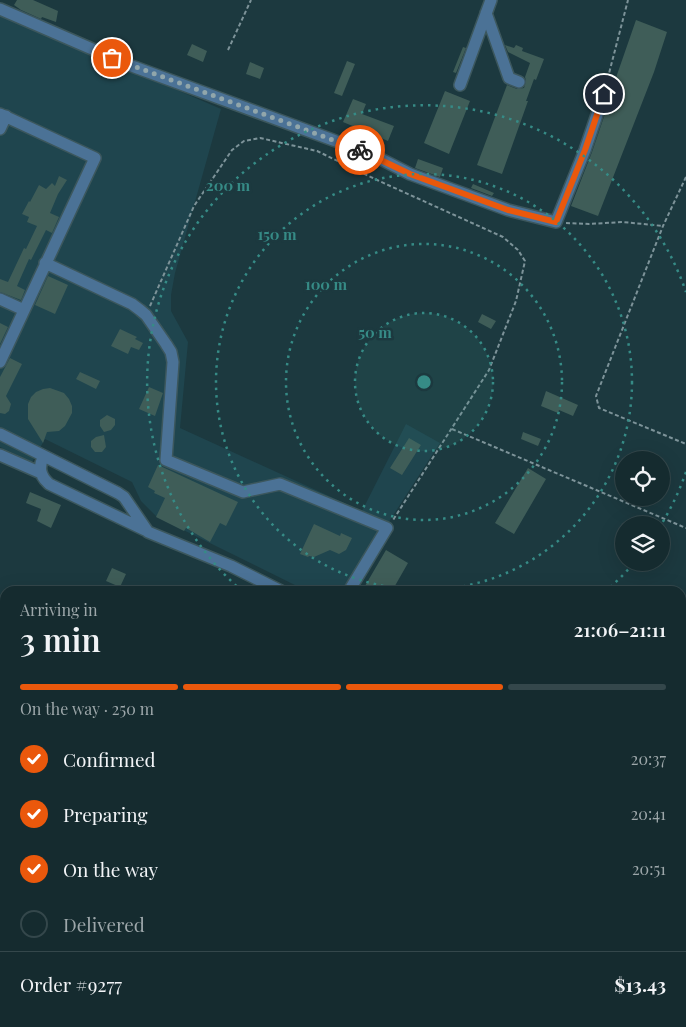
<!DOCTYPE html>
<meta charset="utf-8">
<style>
:root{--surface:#152b2f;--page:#1e3337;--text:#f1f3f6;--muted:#9da7aa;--line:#34474b;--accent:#ea580c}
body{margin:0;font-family:"Playfair Display",serif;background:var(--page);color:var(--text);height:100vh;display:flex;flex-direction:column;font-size:19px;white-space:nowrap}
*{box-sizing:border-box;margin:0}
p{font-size:16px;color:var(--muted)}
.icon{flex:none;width:28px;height:28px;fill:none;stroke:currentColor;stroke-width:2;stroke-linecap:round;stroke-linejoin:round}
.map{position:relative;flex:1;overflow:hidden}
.drawer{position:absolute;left:0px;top:586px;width:686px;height:441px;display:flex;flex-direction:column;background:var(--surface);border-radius:15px 15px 0 0;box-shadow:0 5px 20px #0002,0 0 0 1px var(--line)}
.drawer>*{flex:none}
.tools{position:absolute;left:615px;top:451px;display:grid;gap:10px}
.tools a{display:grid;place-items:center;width:55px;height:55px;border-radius:50%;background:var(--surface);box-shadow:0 5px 20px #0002,0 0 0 1px var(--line);font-size:25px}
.pin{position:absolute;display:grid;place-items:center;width:42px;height:42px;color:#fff;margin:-21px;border:2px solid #fff;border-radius:50%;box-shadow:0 1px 5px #0007}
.courier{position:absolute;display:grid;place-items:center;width:50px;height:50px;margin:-25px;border:4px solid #ea580c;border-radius:50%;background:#fff;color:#222;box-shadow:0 1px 6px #0007}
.summary em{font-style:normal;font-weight:600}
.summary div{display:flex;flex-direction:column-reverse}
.summary{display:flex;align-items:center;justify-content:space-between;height:85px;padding:0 20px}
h1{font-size:32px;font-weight:600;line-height:38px}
.bar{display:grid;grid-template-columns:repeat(4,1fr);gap:8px 5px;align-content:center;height:60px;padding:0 20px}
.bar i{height:6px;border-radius:4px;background:var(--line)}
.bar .on{background:var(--accent)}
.bar p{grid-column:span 4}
.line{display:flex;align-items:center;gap:12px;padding:0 20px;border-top:1px solid var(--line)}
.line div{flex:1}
ol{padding:0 20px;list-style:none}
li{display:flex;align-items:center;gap:15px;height:55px}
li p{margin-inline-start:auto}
li .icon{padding:5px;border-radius:50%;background:var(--accent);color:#fff;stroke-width:4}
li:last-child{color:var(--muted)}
li i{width:28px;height:28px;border:2px solid var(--line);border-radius:50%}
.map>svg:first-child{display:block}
.built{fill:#1f454e}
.building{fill:#3f5d58}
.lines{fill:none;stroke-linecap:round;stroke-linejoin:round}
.minor-casing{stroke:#3c575d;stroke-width:14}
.path{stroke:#7d9399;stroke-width:2;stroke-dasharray:4 2.5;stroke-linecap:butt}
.minor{stroke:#4b7296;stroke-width:11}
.done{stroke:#91a6ab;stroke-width:5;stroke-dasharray:0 9}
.route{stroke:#ea580c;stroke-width:6}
.ring{fill:none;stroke:#368b86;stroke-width:2.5;stroke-dasharray:2.5 5}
.centre{fill:#368b86;stroke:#1c393f;stroke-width:2.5}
.ring-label{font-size:15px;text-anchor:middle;font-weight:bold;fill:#368b86;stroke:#1c393f;stroke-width:5;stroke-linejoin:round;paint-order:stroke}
</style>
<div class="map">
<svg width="686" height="1027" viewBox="0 0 686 1027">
<rect width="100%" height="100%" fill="#1c393f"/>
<path class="built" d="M0,13l221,96 -46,164 -4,22v16l17,31 -8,86 182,83 44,-87 34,19 -96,148h-37l-150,-74 -16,-16 -9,-19 -87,-43 -13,23 -32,-15z
M0,928l3,1 2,5v84l-5,4z"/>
<path class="building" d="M17,0h16l25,11 -2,11 -14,-5 -1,2 -20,-9 -7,-5z
M636,20l31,12 -13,40 -56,144 -27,-10 21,-54 19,-56v-4z
M192,44l15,7 -4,11 -16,-7z
M505,45l9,3 2,-3 7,3 -1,3 22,8 -8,21 -2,-1 -8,22h2l-26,73 -25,-9 30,-80 10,4 7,-1 2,-7 -1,-4 5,-14 -22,-11z
M463,47l3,1 -10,25 -3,-1z
M347,61l8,3 -13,32 -8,-3z
M250,62l14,6 -4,11 -14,-5z
M445,91l25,10 -21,53 -25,-11z
M353,99l13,5 -4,10 32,12 -6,15 -45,-19z
M418,159l25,9 -3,9 -25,-9z
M59,176l8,4 -9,14 -8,19 9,4 -7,16 -6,-3 -15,30 -2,-1 -12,27 8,4 -4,10 -21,-8v-13l8,3 16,-34 2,1 11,-23 -10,-4 2,-5 -7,-3 7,-13 1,1 9,-17 7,4 6,-6 3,3z
M473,184l21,9 -2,3 -21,-8z
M48,276l20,9 -13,29 -20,-9z
M482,314l14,7 -5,8 -13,-7z
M0,323l8,4 -8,17z
M120,329l17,8 -2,2 8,4 -4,7 -8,-3 -3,7 -17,-8z
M10,358l12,6 -16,32 5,8 -2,7 -4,3 -5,-1v-36z
M80,372l20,9 -4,8 -20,-10z
M149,387l14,6 -8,23 -16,-7z
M50,388l14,5 5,6 3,7v7l-7,13 -6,5 -12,1 -4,11 -15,-24v-15l3,-7 5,-5 7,-3z
M546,391l32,14 -5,11 -14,-6 -1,3 -17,-7z
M107,415l8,4v6l-4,5 -7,2 -4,-6v-6z
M523,432l18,7 -3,7 -17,-7z
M104,435l2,12 -4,5h-7l-4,-5v-6l5,-4z
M409,438l12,7 -19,30 -12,-7z
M158,465l80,37 -12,24 -6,-3 -10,19 -24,-14 -2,3 -28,-14 9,-19 -11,-5 1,-2 -7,-4z
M528,468l18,11 -32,55 -19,-11z
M30,492l31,13 -10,23 -14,-7 4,-12 -15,-6z
M314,524l26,12 1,-3 11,5 -6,12 -7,4 -9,-4 -16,7 -5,-1 -1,1 -8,-3z
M386,550l22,13 -16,28h-30z
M112,568l14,6 -6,13 -14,-6z"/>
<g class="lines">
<g class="minor-casing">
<path id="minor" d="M0,9l129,56 242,89 39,20 98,36 48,12 29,-72 19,-56
M486,13l23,65 10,4
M460,85l31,-85
M0,114l95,44 -95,204
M0,129l6,-13
M45,263l87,41 8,6 6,5 20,29 5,8 2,10 -7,98 77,32 37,-8 107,44 -38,63
M0,299l24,11
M0,434l118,59 6,4 24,35 83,34 50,25
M0,455l41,18
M44,456c-6,11 -4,20 5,28l96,46
M681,781l5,2
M0,922l5,3
M62,1022l8,5
M179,1022l8,5
M299,1022l9,5
M1,1027l6,-5
M252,1027l3,-5"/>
</g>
<path class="path" d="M228,50l23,-50
M606,85l22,-85
M686,177l-23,49 -67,170 3,12 87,36
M566,223l23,1 34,-2 40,4
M150,306l44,-100 38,-56 12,-9 16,-3 57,13 60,29 126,57 15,13 7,11 -9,40 -27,69 -96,150
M452,429l234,99
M0,648l5,3
M681,685l5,2
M0,733l5,2
M0,790l5,2
M681,913l5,2
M681,989l5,3
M457,1022l9,5
M599,1022l9,5"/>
<use href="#minor" class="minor"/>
</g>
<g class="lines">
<path class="done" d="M112,58l248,92"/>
<path class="route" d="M360,150l50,24 98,36 48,12 29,-72 19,-56"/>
</g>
<circle cx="424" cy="382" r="69" fill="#368b86" fill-opacity=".12"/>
<g class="ring">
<circle cx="424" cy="382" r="69"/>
<circle cx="424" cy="382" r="138"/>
<circle cx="424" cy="382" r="208"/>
<path d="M686 472A277 277 0 0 1 661 525M633 564A277 277 0 0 1 606 591M242 591A277 277 0 1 1 686 292"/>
</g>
<circle cx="424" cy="382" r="8" class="centre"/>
<g class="ring-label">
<text x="228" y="191">200 m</text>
<text x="277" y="240">150 m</text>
<text x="326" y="290">100 m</text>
<text x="375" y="338">50 m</text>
</g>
</svg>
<div class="tools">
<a><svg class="icon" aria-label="locate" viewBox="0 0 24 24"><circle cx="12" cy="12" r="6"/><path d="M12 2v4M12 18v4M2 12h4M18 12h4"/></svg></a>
<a><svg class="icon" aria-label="layers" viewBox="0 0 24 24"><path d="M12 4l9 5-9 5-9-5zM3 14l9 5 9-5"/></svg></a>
</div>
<div class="pin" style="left:112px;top:58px;background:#ea580c"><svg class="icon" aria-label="bag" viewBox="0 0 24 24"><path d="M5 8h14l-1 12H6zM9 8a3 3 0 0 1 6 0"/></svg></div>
<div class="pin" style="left:604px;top:94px;background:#1f2937"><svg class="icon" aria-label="home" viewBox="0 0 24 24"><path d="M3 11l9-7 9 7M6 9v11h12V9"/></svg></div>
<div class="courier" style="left:360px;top:150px"><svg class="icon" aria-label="bike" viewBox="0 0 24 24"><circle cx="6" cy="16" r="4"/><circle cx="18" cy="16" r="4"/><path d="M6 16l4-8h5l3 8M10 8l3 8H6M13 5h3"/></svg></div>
<section class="drawer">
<div class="summary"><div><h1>3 min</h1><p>Arriving in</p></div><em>21:06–21:11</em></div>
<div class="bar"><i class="on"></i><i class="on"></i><i class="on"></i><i></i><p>On the way · 250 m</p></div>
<ol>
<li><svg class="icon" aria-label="check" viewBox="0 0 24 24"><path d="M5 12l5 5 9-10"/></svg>Confirmed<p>20:37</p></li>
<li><svg class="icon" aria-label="check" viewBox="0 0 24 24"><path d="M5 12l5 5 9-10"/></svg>Preparing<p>20:41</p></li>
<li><svg class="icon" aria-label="check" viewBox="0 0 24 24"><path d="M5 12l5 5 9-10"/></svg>On the way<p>20:51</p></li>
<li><i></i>Delivered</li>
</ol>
<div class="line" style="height:65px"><div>Order #9277</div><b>$13.43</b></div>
</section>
</div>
